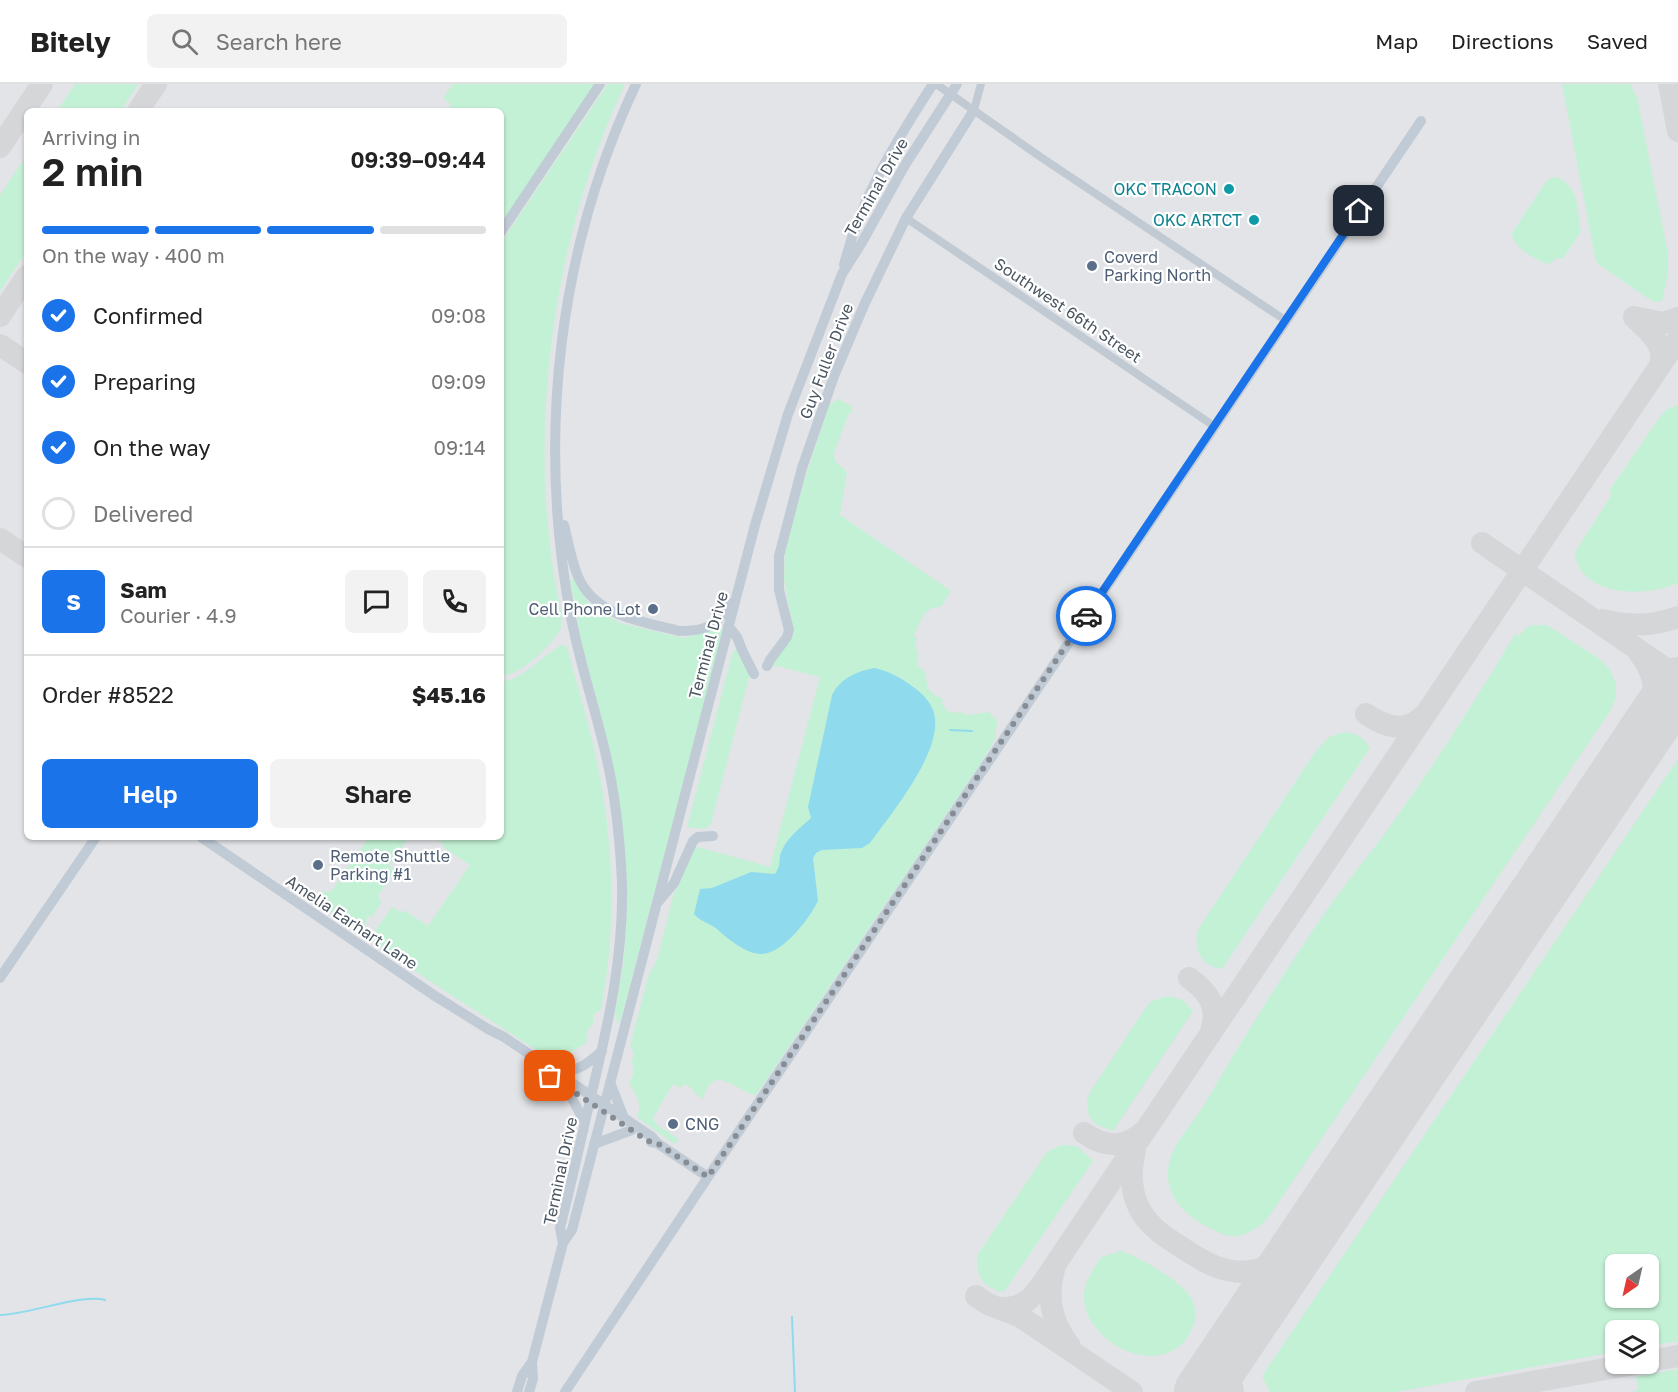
<!DOCTYPE html>
<meta charset="utf-8">
<style>
:root{--surface:#fff;--page:#f2f2f2;--text:#222;--muted:#767676;--line:#e0e0e0;--accent:#1a73e8}
body{margin:0;font-family:"Golos Text",sans-serif;background:var(--page);color:var(--text);height:100vh;display:flex;flex-direction:column;font-size:22px;white-space:nowrap}
*{box-sizing:border-box;margin:0}
p{font-size:20px;color:var(--muted)}
.icon{flex:none;width:33px;height:33px;fill:none;stroke:currentColor;stroke-width:2;stroke-linecap:round;stroke-linejoin:round}
.map{position:relative;flex:1;overflow:hidden}
.sheet{position:absolute;left:24px;top:24px;width:480px;height:732px;display:flex;flex-direction:column;background:var(--surface);border-radius:9px;box-shadow:0 2px 4px #0004}
.sheet>*{flex:none}
.needle{width:39px;rotate:214deg}
.controls{position:absolute;left:1605px;top:1170px;display:grid;gap:12px}
.controls a{display:grid;place-items:center;width:54px;height:54px;border-radius:9px;background:var(--surface);box-shadow:0 2px 4px #0004;font-size:30px}
.pin{position:absolute;display:grid;place-items:center;width:51px;height:51px;color:#fff;margin:-26px;border-radius:12px;box-shadow:0 3px 9px #0006}
.courier{position:absolute;display:grid;place-items:center;width:60px;height:60px;margin:-30px;border:4px solid #1a73e8;border-radius:50%;background:#fff;color:#222;box-shadow:0 2px 8px #0007}
.overview em{font-style:normal;font-weight:600}
.overview div{display:flex;flex-direction:column-reverse}
.overview{display:flex;align-items:center;justify-content:space-between;height:102px;padding:0 18px}
h1{font-size:39px;font-weight:600;line-height:45px}
.bar{display:grid;grid-template-columns:repeat(4,1fr);gap:9px 6px;align-content:center;height:72px;padding:0 18px}
.bar i{height:8px;border-radius:4px;background:var(--line)}
.bar .selected{background:var(--accent)}
.bar p{grid-column:span 4}
.line{display:flex;align-items:center;gap:15px;padding:0 18px;border-top:2px solid var(--line)}
.line div{flex:1}
.round{display:grid;place-items:center;flex:none;width:63px;height:63px;border-radius:9px;background:var(--page)}
ol{padding:0 18px;list-style:none}
li{display:flex;align-items:center;gap:18px;height:66px}
li p{margin-inline-start:auto}
li .icon{padding:6px;border-radius:50%;background:var(--accent);color:#fff;stroke-width:4}
li:last-child{color:var(--muted)}
li i{width:33px;height:33px;border:3px solid var(--line);border-radius:50%}
.action{display:flex;gap:12px;margin-top:auto;padding:12px 18px}
.action a{flex:1;height:69px;border-radius:9px;background:var(--accent);color:#fff;font-size:24px;font-weight:600;line-height:69px;text-align:center}
.action a+a{background:var(--page);color:var(--text)}
header{display:flex;align-items:center;gap:36px;box-sizing:border-box;height:84px;padding:0 30px;background:var(--surface);border-bottom:2px solid var(--line)}
header strong{font-size:28px}
nav{display:flex;gap:33px;margin-inline-start:auto;font-size:21px}
.search{width:420px;height:54px;background:var(--page);display:flex;align-items:center;gap:15px;box-sizing:border-box;padding:0 21px;border-radius:9px;color:var(--muted);font-size:22px}
.map>svg:first-child{display:block}
.airport{fill:#e2e4e7;fill-rule:evenodd}
.green{fill:#c3f1d5;fill-rule:evenodd}
.water{fill:#90daee}
.lines{fill:none;stroke-linecap:round;stroke-linejoin:round}
.stream{stroke:#90daee;stroke-width:2}
.taxiway{stroke:#d5d6d8;stroke-width:22}
.runway{stroke:#d5d6d8;stroke-width:56}
.street{stroke:#c1cad2;stroke-width:8}
.secondary{stroke:#c1cbd6;stroke-width:10}
.done{stroke:#868d94;stroke-width:6;stroke-dasharray:0 10.8}
.route{stroke:#1a73e8;stroke-width:8}
.culture-dot{fill:#0f9aa8;stroke:#fff;stroke-width:2}
.service-dot{fill:#5c6f8a;stroke:#fff;stroke-width:2}
.labels{text-anchor:middle;dominant-baseline:central;stroke-width:4.5;stroke-linejoin:round;paint-order:stroke}
.street-label{font-size:16px;fill:#4a5661;stroke:#fff}
.culture-label{font-size:16px;fill:#0d838f;stroke:#fff;text-anchor:end}
.service-label{font-size:16px;fill:#4e5e75;stroke:#fff;text-anchor:start}
</style>
<header>
<strong>Bitely</strong>
<div class="search"><svg class="icon" aria-label="search" viewBox="0 0 24 24"><circle cx="10" cy="10" r="6"/><path d="M15 15l6 6"/></svg>Search here</div>
<nav><a>Map</a><a>Directions</a><a>Saved</a></nav>
</header>
<div class="map">
<svg width="1678" height="1308" viewBox="0 0 1678 1308">
<rect width="100%" height="100%" fill="#f5f3f3"/>
<path class="airport" d="M0,0h1678v1308h-1678zM27,27h474v726h-474zM1616,1180h32v34h-32zM1616,1246h32v34h-32z"/>
<path class="green" d="M75,0h63l-17,27h-64z
M453,0h143l-95,141v-114h-55l5,-7 -8,-6z
M608,0h17c-58,124 -84,262 -80,398 1,29 4,58 8,86 2,19 10,40 8,59 -6,16 -42,50 -60,49v-433z
M1562,0h68l7,13 31,157v18l-6,29 -8,1 -8,-5 -48,-33 -3,-7z
M27,71v96l-27,40v-96z
M1557,93c23,11 20,32 24,55l-18,26h-6l-8,6c-12,-3 -37,-17 -37,-31l33,-50 6,-5z
M838,315l12,6 2,3 -1,6 -2,-1 -15,39 1,9 12,11 -7,43 111,76 -10,16c-18,-1 -20,15 -27,28l3,4 -2,9 3,4 -1,13 9,8c0,15 3,20 17,26l-1,4 5,8 9,2 3,-1 10,3 20,-3 8,9 -2,18 -14,24 -225,332c-19,-2 -43,-35 -53,4l-10,-7 1,-2 -7,-5h-4l-2,3 -8,-4 -20,34 4,7 20,13 1,4 -5,1 -36,-26c6,-13 -1,-23 -8,-34l5,-10 -2,-11 2,-9 -4,-7 18,-69 9,-17 16,-63 21,-51 76,21 50,-190 -43,-11 -5,1c5,-13 17,-21 22,-34l-10,-54 1,-27 17,-64 27,-83z
M1678,321v178c-31,15 -100,14 -103,-31l37,-58 -3,-3 52,-76 6,-6z
M574,494l13,22 8,9 25,14 63,15 21,-5 14,-7 6,2 -104,395 -3,-1 -2,-9 9,-54 3,-63 -11,-114 -7,-36 -28,-105 -11,-61z
M1535,541h11l9,5 46,30 9,10 6,14v13l-6,14 -342,507c-13,13 -29,24 -48,15 -25,-11 -51,-28 -52,-57 -1,-29 22,-48 36,-71 37,-63 75,-125 116,-185 22,-33 48,-63 71,-95 44,-61 85,-125 124,-191l4,2 8,-9z
M561,561l6,2c10,38 22,76 30,115 17,82 20,165 4,247l-8,6v9l-6,6 -1,13 -16,10 -7,14 -115,-74 -76,-51 -2,-4 22,-31 10,6 2,-3 24,16 42,-61 -27,-18v-3l-10,-7h68v-156c20,1 42,-26 60,-36z
M736,565l13,24v4l-38,147 -6,5 -18,-2 46,-176z
M1344,648c12,1 20,5 26,16l-148,221c-22,-3 -30,-22 -23,-41l116,-176 14,-15z
M1678,675v582l-29,5 -1,-16h-32l-1,22 -219,40h-126l-8,-16zM1616,1180h32v34h-32z
M369,753h40l-20,29 6,4 -17,26 4,6 -10,15 -5,-1 -2,12 -6,4 -43,-30 9,-11 6,1z
M1168,912l15,4 10,11 -80,120 -16,-6 -8,-9 -2,-15 3,-9 56,-85 6,-6z
M1061,1061l16,1 16,15 -89,131c-21,-3 -30,-18 -26,-38l69,-102z
M1121,1167c16,4 54,28 66,41 8,10 11,22 6,34 -24,62 -113,16 -109,-32 1,-14 10,-25 17,-37z
M1678,1285v23h-47l7,-2 -2,-13z"/>
<path class="water" d="M875,584c16,4 28,11 41,21 9,7 18,17 19,30 4,37 -44,95 -65,124l-8,5 -40,2 -6,3 -3,5 5,43c-9,18 -35,53 -57,53 -15,0 -33,-15 -44,-25 -9,-7 -15,-6 -23,-15l6,-25 12,-1 39,-16 24,2c5,-8 4,-10 5,-18 4,-16 20,-28 31,-38l-3,-11 24,-112c9,-17 25,-24 43,-27z"/>
<g class="lines">
<path class="stream" d="M950,646l22,1
M0,1231c27,0 83,-22 105,-15
M792,1233l3,75"/>
<path class="taxiway" d="M1669,0l9,47
M138,27l18,-27
M0,63l42,-63
M0,232l27,-40
M1634,233c14,14 36,30 24,52
M1634,233l29,6 15,-5
M0,261l27,18
M0,455l27,18
M1482,459l196,134
M1603,536c26,7 50,6 75,-3
M1639,569c23,29 16,52 4,84
M1366,630c19,13 40,20 58,1
M1189,894c20,14 30,29 22,54
M1084,1049c20,14 40,16 59,-1
M1135,1066c-5,20 -5,39 4,58 9,17 23,27 39,37 25,17 53,35 85,23 26,-9 40,-30 56,-51
M1054,1186c-8,27 -2,54 16,76
M976,1212l12,8 33,13 111,75
M999,1224c19,1 30,-6 41,-21l638,-948
M1648,1277l30,-5
M1187,1308l20,-13 11,-12
M1233,1308c-4,-19 -2,-35 5,-53
M1476,1308l158,-28"/>
<path class="runway" d="M1202,1308l476,-707"/>
<path class="street" d="M936,0l106,74 243,162
M974,26l7,-26
M906,134l308,208"/>
<path class="secondary" d="M501,148l99,-148
M844,181c16,-66 52,-124 89,-181
M564,441c4,16 7,34 13,49 16,42 64,47 102,57 15,0 32,-1 42,-15 4,-7 7,-10 14,-15
M728,542l9,11 5,13 12,24
M767,582l3,-6 17,-23 2,-7 -10,-40v-34l23,-88 32,-92 31,-73 41,-85 68,-108
M201,753l234,159 53,33 16,8 148,100 5,6
M658,818l16,-19 19,-42 5,-4 15,-1
M0,894l96,-141
M553,986c24,3 32,-4 49,-19
M610,998l14,36
M566,1003l19,36
M651,1058l6,1 51,34
M594,1060l38,-14
M563,1159l-3,-15c11,-44 21,-88 31,-132 17,-71 33,-141 31,-214 -2,-41 -6,-83 -15,-122 -11,-50 -28,-98 -37,-148 -33,-179 -11,-364 66,-528
M517,1308l5,-16 10,-14
M529,1308l4,-13 -1,-17 31,-119 9,-13 183,-705 33,-111 54,-140 19,-30 44,-79 52,-81
M565,1308l143,-215 713,-1056"/>
</g>
<g class="lines">
<path class="done" d="M550,992l98,65 9,2 51,34 378,-561"/>
<path class="route" d="M1086,532l273,-405"/>
</g>
<g class="culture-dot">
<circle cx="1229" cy="105" r="6"/>
<circle cx="1254" cy="136" r="6"/>
</g>
<g class="service-dot">
<circle cx="1092" cy="182" r="6"/>
<circle cx="653" cy="525" r="6"/>
<circle cx="318" cy="781" r="6"/>
<circle cx="673" cy="1040" r="6"/>
</g>
<g class="labels">
<g class="street-label">
<text transform="translate(876 103) rotate(-60)">Terminal Drive</text>
<text transform="translate(1068 226) rotate(34)">Southwest 66th Street</text>
<text transform="translate(826 277) rotate(-69)">Guy Fuller Drive</text>
<text transform="translate(708 561) rotate(-75)">Terminal Drive</text>
<text transform="translate(352 838) rotate(34)">Amelia Earhart Lane</text>
<text transform="translate(560 1087) rotate(-78)">Terminal Drive</text>
</g>
<g class="culture-label">
<text x="1217" y="105">OKC TRACON</text>
<text x="1242" y="136">OKC ARTCT</text>
</g>
<g class="service-label">
<text x="1104" y="173">Coverd<tspan x="1104" dy="18">Parking North</tspan></text>
<text x="641" y="525" text-anchor="end">Cell Phone Lot</text>
<text x="330" y="772">Remote Shuttle<tspan x="330" dy="18">Parking #1</tspan></text>
<text x="685" y="1040">CNG</text>
</g>
</g>
</svg>
<div class="controls">
<a><svg class="needle" viewBox="-14 -14 28 28"><path d="M0-13l5 13h-10z" fill="#e53935"/><path d="M0 13l5-13h-10z" fill="#767676"/></svg></a>
<a><svg class="icon" aria-label="layers" viewBox="0 0 24 24"><path d="M12 4l9 5-9 5-9-5zM3 14l9 5 9-5"/></svg></a>
</div>
<div class="pin" style="left:550px;top:992px;background:#ea580c"><svg class="icon" aria-label="bag" viewBox="0 0 24 24"><path d="M5 8h14l-1 12H6zM9 8a3 3 0 0 1 6 0"/></svg></div>
<div class="pin" style="left:1359px;top:127px;background:#1f2937"><svg class="icon" aria-label="home" viewBox="0 0 24 24"><path d="M3 11l9-7 9 7M6 9v11h12V9"/></svg></div>
<div class="courier" style="left:1086px;top:532px"><svg class="icon" aria-label="car" viewBox="0 0 24 24"><path d="M5 17H2v-5l4-1 3-4h7l3 4 3 1v5h-3M9 17h6M6 11h13"/><circle cx="7" cy="17" r="2"/><circle cx="17" cy="17" r="2"/></svg></div>
<section class="sheet">
<div class="overview"><div><h1>2 min</h1><p>Arriving in</p></div><em>09:39–09:44</em></div>
<div class="bar"><i class="selected"></i><i class="selected"></i><i class="selected"></i><i></i><p>On the way · 400 m</p></div>
<ol>
<li><svg class="icon" aria-label="check" viewBox="0 0 24 24"><path d="M5 12l5 5 9-10"/></svg>Confirmed<p>09:08</p></li>
<li><svg class="icon" aria-label="check" viewBox="0 0 24 24"><path d="M5 12l5 5 9-10"/></svg>Preparing<p>09:09</p></li>
<li><svg class="icon" aria-label="check" viewBox="0 0 24 24"><path d="M5 12l5 5 9-10"/></svg>On the way<p>09:14</p></li>
<li><i></i>Delivered</li>
</ol>
<div class="line" style="height:108px"><b class="round" style="background:var(--accent);color:#fff">S</b><div><b>Sam</b><p>Courier · 4.9</p></div><a class="round"><svg class="icon" aria-label="chat" viewBox="0 0 24 24"><path d="M4 5h16v11H9l-5 4z"/></svg></a><a class="round"><svg class="icon" aria-label="phone" viewBox="0 0 24 24"><path d="M5 4h4l2 5-3 2q2 4 5 5l2-3 5 2v4C11 20 4 13 5 4z"/></svg></a></div>
<div class="line" style="height:78px"><div>Order #8522</div><b>$45.16</b></div>
<div class="action"><a>Help</a><a>Share</a></div>
</section>
</div>
